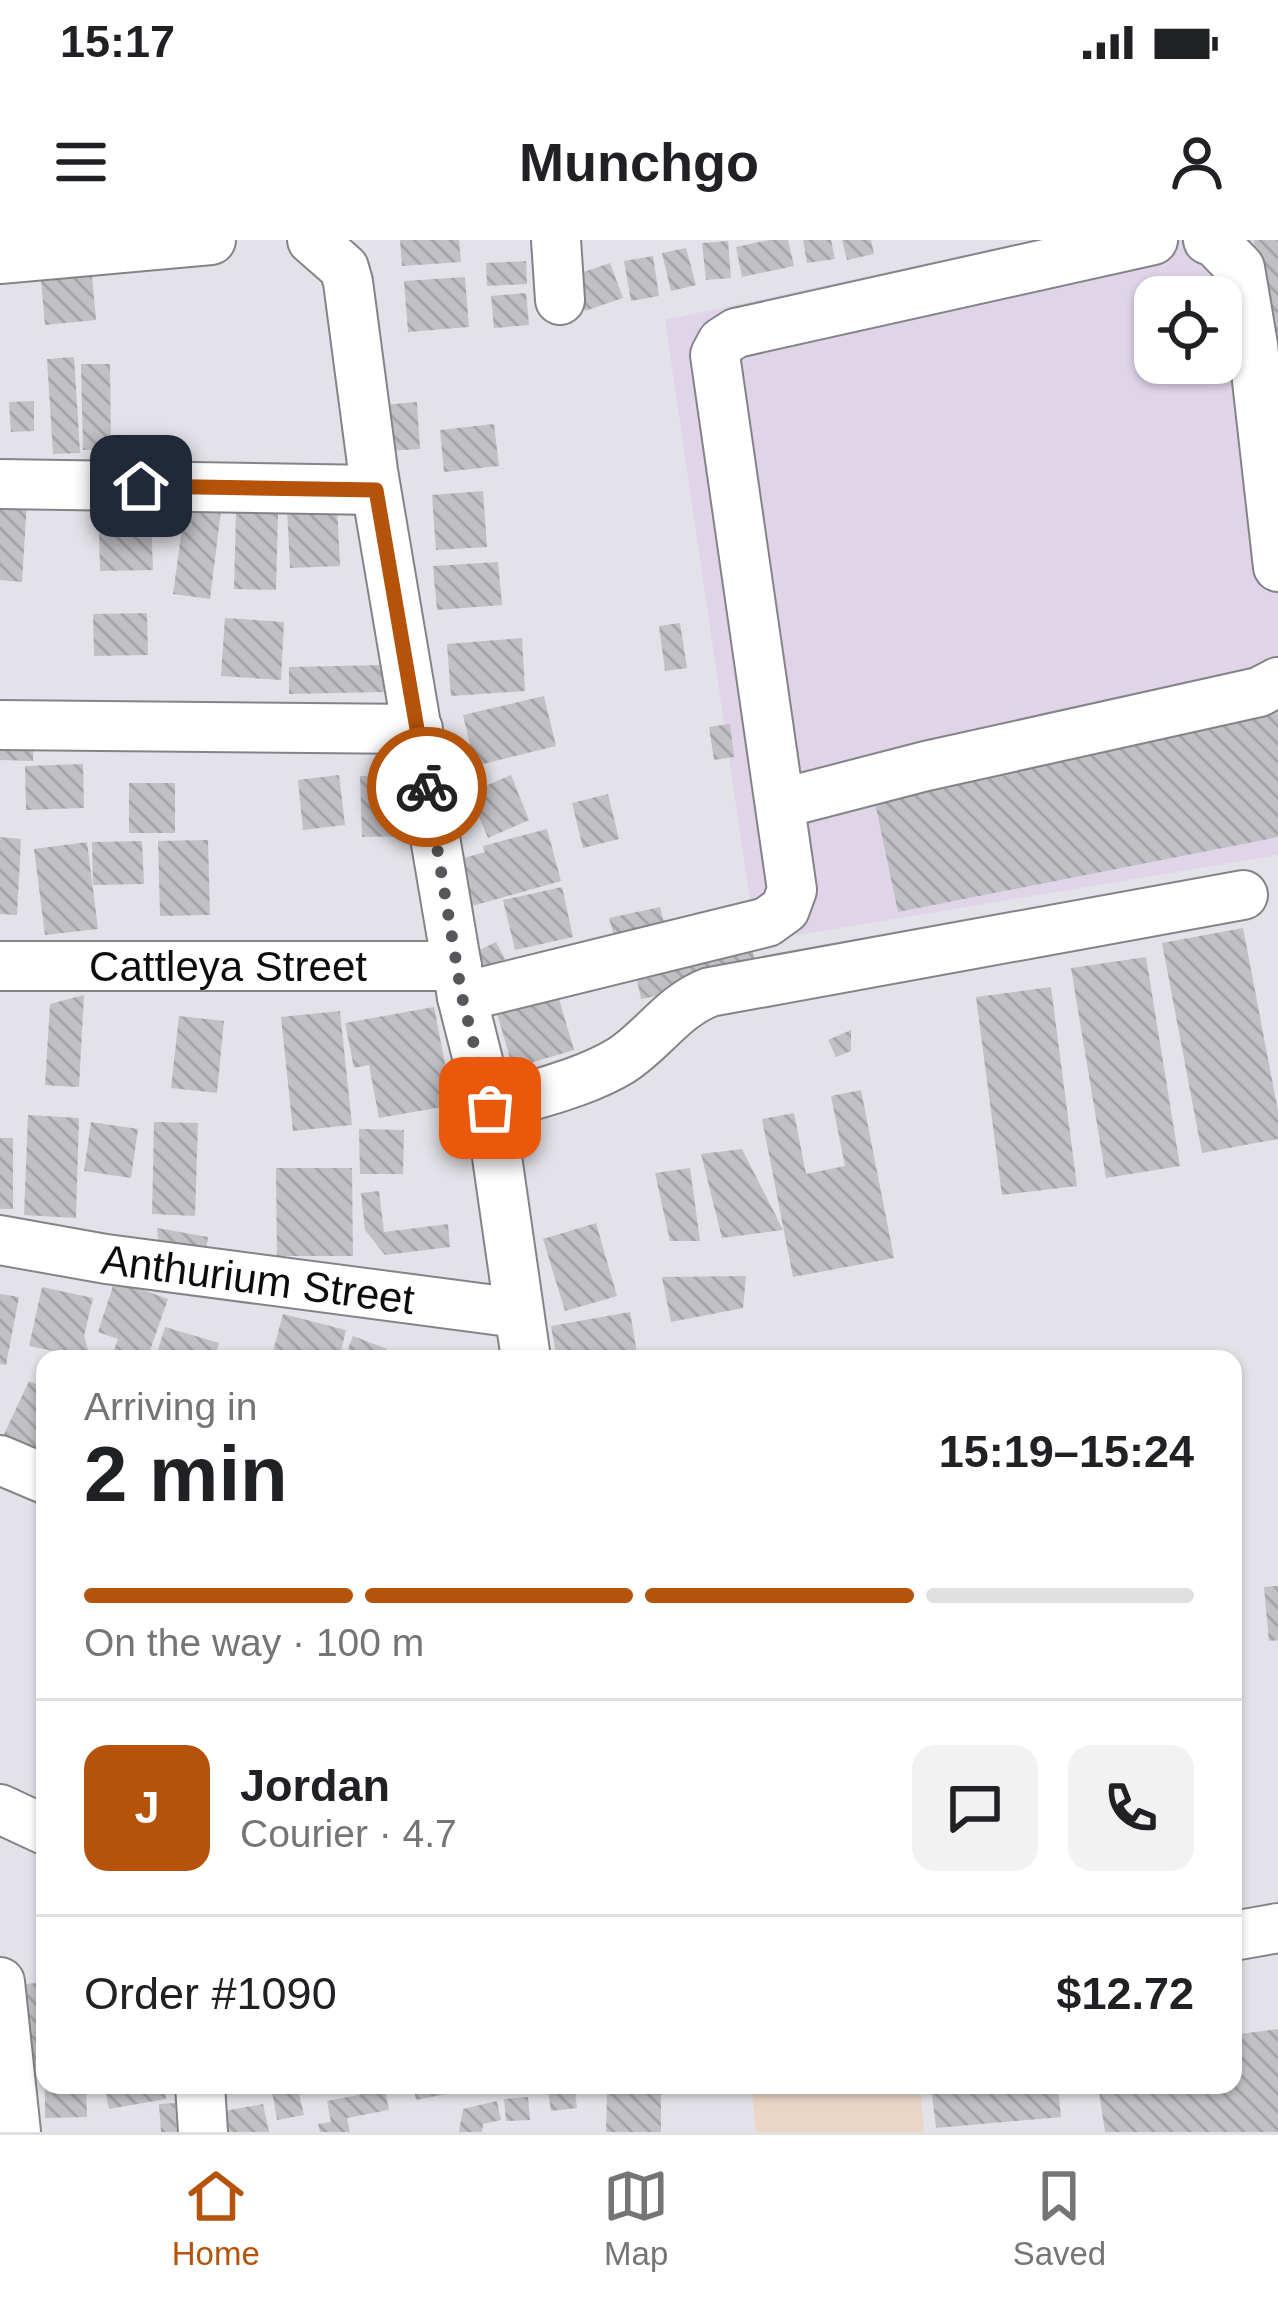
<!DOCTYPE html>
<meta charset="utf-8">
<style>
:root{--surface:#fff;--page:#f2f2f2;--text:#202124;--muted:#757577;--line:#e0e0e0;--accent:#b45309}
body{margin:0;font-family:Helvetica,sans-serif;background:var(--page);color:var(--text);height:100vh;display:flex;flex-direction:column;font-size:45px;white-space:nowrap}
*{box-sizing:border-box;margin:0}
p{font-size:39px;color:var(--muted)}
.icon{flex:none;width:66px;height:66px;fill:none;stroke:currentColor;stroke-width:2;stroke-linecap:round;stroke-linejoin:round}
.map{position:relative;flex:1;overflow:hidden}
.sheet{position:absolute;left:36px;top:1110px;width:1206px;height:744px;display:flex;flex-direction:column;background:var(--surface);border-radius:24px;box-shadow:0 3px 9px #0004}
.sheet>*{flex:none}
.buttons{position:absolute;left:1134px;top:36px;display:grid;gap:24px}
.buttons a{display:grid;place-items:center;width:108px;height:108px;border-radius:24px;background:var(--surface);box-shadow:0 3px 9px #0004;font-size:60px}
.pin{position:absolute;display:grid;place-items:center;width:102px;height:102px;color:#fff;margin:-51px;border-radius:24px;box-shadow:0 6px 18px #0006}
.courier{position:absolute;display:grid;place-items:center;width:120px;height:120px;margin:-60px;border:9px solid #b45309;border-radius:50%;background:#fff;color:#222;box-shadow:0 3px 15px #0007}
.head em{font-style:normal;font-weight:700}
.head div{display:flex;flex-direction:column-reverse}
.head{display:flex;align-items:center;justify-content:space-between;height:204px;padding:0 48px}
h1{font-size:78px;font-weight:700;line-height:90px}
.bar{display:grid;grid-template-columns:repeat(4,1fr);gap:18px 12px;align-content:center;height:144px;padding:0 48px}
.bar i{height:15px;border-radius:9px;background:var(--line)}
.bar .selected{background:var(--accent)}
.bar p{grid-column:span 4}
.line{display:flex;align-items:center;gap:30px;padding:0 48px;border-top:3px solid var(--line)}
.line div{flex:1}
.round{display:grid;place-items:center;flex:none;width:126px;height:126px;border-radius:24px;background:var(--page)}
.status{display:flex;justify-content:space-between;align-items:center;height:84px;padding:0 60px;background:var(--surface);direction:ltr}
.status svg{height:33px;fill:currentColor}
header{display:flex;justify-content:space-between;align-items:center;height:156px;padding:0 48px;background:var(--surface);font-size:54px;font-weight:700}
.tabs{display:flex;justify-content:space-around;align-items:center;height:168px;border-top:3px solid var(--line);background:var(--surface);font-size:33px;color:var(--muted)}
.tabs a{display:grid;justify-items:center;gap:6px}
.tabs .selected{color:var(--accent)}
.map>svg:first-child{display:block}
.commercial{fill:#ead5c7}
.industrial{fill:#e0d4e9;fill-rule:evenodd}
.building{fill:url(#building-back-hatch)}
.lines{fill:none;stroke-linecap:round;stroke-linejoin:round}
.minor-casing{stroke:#848388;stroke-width:52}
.minor{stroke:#fff;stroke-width:48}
.done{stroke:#57565a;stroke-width:12;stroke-dasharray:0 21.6}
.route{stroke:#b45309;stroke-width:15}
.labels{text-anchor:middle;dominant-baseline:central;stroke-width:9;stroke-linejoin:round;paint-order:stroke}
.street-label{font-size:42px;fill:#0c0b0d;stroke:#fff}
</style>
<div class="status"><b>15:17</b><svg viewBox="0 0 49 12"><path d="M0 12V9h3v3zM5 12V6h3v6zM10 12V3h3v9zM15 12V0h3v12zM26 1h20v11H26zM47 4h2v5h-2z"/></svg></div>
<header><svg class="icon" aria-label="menu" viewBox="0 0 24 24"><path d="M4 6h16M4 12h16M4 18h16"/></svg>Munchgo<svg class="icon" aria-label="person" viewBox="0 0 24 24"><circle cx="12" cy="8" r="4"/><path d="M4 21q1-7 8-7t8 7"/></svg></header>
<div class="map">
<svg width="1278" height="1892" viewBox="0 0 1278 1892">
<defs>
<pattern id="building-back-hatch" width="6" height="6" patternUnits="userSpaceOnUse" patternTransform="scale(3)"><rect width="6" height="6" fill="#c1c0c5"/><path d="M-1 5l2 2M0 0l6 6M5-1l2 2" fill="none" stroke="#a5a4a8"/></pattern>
</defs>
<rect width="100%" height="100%" fill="#e3e2e8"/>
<path class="commercial" d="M751,1845h169l4,47h-168z"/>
<path class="industrial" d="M1034,0h244v615l-522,87 -91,-622zM1155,57h66v66h-66z"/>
<path class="building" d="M400,0h59l2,22 -59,4z
M769,0h19l6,26 -52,11 -6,-30z
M803,0h28l4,19 -28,4z
M842,0h29l3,14 -27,6z
M1254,0h24v212h-3z
M728,1l3,37 -25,2 -4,-37z
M686,8l10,37 -25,6 -9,-38z
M653,16l6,40 -28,5 -7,-40z
M526,21l1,23 -40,2 -1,-23z
M610,23l13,35 -38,13 -13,-35z
M91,25l5,55 -51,5 -5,-56z
M465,37l4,50 -61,5 -4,-51z
M526,53l3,32 -35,3 -3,-32z
M74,117l6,96 -27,1 -6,-95z
M81,124h29l1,86h-28z
M34,161v30l-23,1 -2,-30z
M417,162l3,47 -34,2 -3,-46z
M494,184l5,42 -55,6 -4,-42z
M483,251l4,56 -51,3 -4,-55z
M150,252l3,78 -53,1 -2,-78z
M0,260l27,2 -5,80 -22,-2z
M185,266l36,5 -11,88 -37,-5z
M337,266l3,60 -50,2 -3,-60z
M236,272l42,1 -2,77 -42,-1z
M498,322l4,43 -65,5 -4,-44z
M147,373l1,42 -54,1 -1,-42z
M225,378l59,4 -3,58 -60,-4z
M680,383l7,45 -22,3 -6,-45z
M522,398l3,53 -74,5 -4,-52z
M385,425l1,27 -97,2v-27z
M544,456l12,50 -81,20 -12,-51z
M1278,473v124l-380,75 -25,-119z
M730,484l4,33 -20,3 -5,-33z
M0,497l34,1 -1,23 -33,-1z
M83,524l1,44 -58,2 -1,-44z
M339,535l6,50 -42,5 -5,-50z
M411,535l2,61 -51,1 -2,-61z
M511,535l18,45 -41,18 -19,-45z
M129,543h46v50h-46z
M608,554l11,45 -36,9 -11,-45z
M547,589l14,52 -96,27 -12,-47 32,-9 -2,-6z
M0,597l21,2 -4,76 -17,-1z
M208,600l2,75 -50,1 -2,-75z
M142,601l2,43 -51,1 -1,-43z
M87,602l11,87 -53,6 -11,-86z
M562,647l11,50 -58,13 -12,-50z
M660,667l6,23 -50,13 -7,-25z
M1243,688l35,183v28l-76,14 -40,-210z
M496,702l9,17 -34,17 -8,-18z
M751,702l7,34 -117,23 -7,-33z
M1146,717l34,209 -74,12 -35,-210z
M554,742l20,68 -61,18 -20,-68z
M1051,747l26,199 -75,9 -26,-198z
M84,755l-5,92 -34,-2 5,-81z
M434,767l19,98 -74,13 -10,-53 -15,3 -9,-45z
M340,771l12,114 -59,6 -12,-114z
M179,776l45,5 -7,72 -46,-5z
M851,790v21l-15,6 -8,-17z
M861,850l33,168 -101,19 -31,-158 32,-6 12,61 39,-8 -14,-70z
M28,875l51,3 -3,100 -52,-3z
M91,882l47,7 -7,49 -47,-7z
M154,882l44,1 -3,93 -43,-2z
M359,889l45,1 -1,44h-43z
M0,898h13v71h-13z
M742,909l41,81 -61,8 -21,-84z
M276,928h76l1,88h-76z
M690,928l10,73h-30l-15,-68z
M379,951l5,41 64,-8 2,23 -65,8 -20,-25 -4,-37z
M596,983l21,73 -52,15 -22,-72z
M157,988l51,9 -4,24 -44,-7z
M746,1036l-3,32 -72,14 -9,-45z
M115,1040l53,19 -21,60h-36l7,-20 -20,-7z
M42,1047l51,11 -9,38 7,23 -62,-13z
M0,1054l19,3 -13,68 -6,-1z
M630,1072l8,47h-81l-6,-33z
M283,1074l63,16 -7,29h-68z
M165,1087l54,16 -5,16h-59z
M353,1096l34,13 -4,10h-39z
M29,1141l16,7v75l-45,-20z
M1278,1346v54l-9,1 -5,-54z
M45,1742v86l-26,3 -11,-85z
M1278,1789v103h-173l-7,-47h135v-50z
M45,1845h41l1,32 -42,1z
M104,1845h59l3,14 -57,10z
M271,1845h26l7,30 -27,5z
M413,1845h47l1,6 -45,9z
M547,1845h27l3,23 -26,3z
M931,1845h127l3,32 -125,11z
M385,1850l4,20 -42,8 3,14h-30l-2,-8 13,-2 -4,-21z
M607,1851l54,1v40h-55z
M528,1857l2,23 -24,1 -2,-22z
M497,1861l4,19 -18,4 -1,8h-23l4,-23z
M175,1863l2,29h-16l-2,-28z
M263,1864l6,28h-51l-4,-19z"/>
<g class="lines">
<g class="minor-casing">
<g id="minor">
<path d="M312,0l32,28 4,14 25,189 89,526 28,111 36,251"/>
<path d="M556,0l4,60"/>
<path d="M1208,0l7,2 25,26 13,77 25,222"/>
<path d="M0,19l211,-19"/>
<path d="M0,244l376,6"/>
<path d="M0,485l418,4"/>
<path d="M783,563l143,-37 333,-74 19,-10"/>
<path id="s1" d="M0,726h457"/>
<path d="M462,757l305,-75 18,-13 7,-19 -77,-535 7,-13 14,-9 417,-93"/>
<path d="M490,868c43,-14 93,-24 132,-48 32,-21 51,-54 88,-68l533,-97"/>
<path id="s2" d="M0,1000l106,19 412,54"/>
<path d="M0,1220l45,19"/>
<path d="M0,1569l45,21"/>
<path d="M1233,1696l45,-8"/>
<path d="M0,1742l16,150"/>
<path d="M200,1845l3,47"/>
</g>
</g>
<use href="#minor" class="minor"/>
</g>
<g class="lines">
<path class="done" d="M427,547l35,210 28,111"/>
<path class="route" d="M141,246l235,4 51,297"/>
</g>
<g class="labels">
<g class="street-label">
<text stroke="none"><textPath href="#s1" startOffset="228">Cattleya Street</textPath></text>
<text stroke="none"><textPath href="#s2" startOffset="261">Anthurium Street</textPath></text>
</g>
</g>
</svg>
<div class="buttons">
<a><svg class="icon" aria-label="locate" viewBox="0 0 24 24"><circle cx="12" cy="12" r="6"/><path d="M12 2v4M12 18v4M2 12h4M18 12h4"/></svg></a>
</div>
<div class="pin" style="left:490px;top:868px;background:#ea580c"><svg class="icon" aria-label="bag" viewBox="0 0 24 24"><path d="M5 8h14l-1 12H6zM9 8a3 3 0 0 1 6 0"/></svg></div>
<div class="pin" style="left:141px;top:246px;background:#1f2937"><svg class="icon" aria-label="home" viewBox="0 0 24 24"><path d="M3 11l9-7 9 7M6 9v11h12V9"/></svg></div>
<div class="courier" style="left:427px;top:547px"><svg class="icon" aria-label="bike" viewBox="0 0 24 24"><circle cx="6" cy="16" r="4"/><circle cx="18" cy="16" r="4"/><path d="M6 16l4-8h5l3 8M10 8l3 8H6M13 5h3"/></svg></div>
<section class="sheet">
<div class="head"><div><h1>2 min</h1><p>Arriving in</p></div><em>15:19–15:24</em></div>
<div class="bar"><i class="selected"></i><i class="selected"></i><i class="selected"></i><i></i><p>On the way · 100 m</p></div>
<div class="line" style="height:216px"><b class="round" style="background:var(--accent);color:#fff">J</b><div><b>Jordan</b><p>Courier · 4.7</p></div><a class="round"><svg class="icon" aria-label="chat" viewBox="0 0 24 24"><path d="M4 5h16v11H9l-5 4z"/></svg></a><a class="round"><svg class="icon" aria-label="phone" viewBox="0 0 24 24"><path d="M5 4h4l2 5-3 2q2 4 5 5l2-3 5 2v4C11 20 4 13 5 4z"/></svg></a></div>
<div class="line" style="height:156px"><div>Order #1090</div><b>$12.72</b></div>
</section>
</div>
<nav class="tabs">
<a class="selected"><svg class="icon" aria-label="home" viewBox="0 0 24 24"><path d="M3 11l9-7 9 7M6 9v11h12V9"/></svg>Home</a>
<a><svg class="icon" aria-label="map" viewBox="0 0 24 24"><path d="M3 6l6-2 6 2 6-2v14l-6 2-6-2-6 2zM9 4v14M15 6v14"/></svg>Map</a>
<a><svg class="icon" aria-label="saved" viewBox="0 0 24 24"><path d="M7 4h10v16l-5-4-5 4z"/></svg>Saved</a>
</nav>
